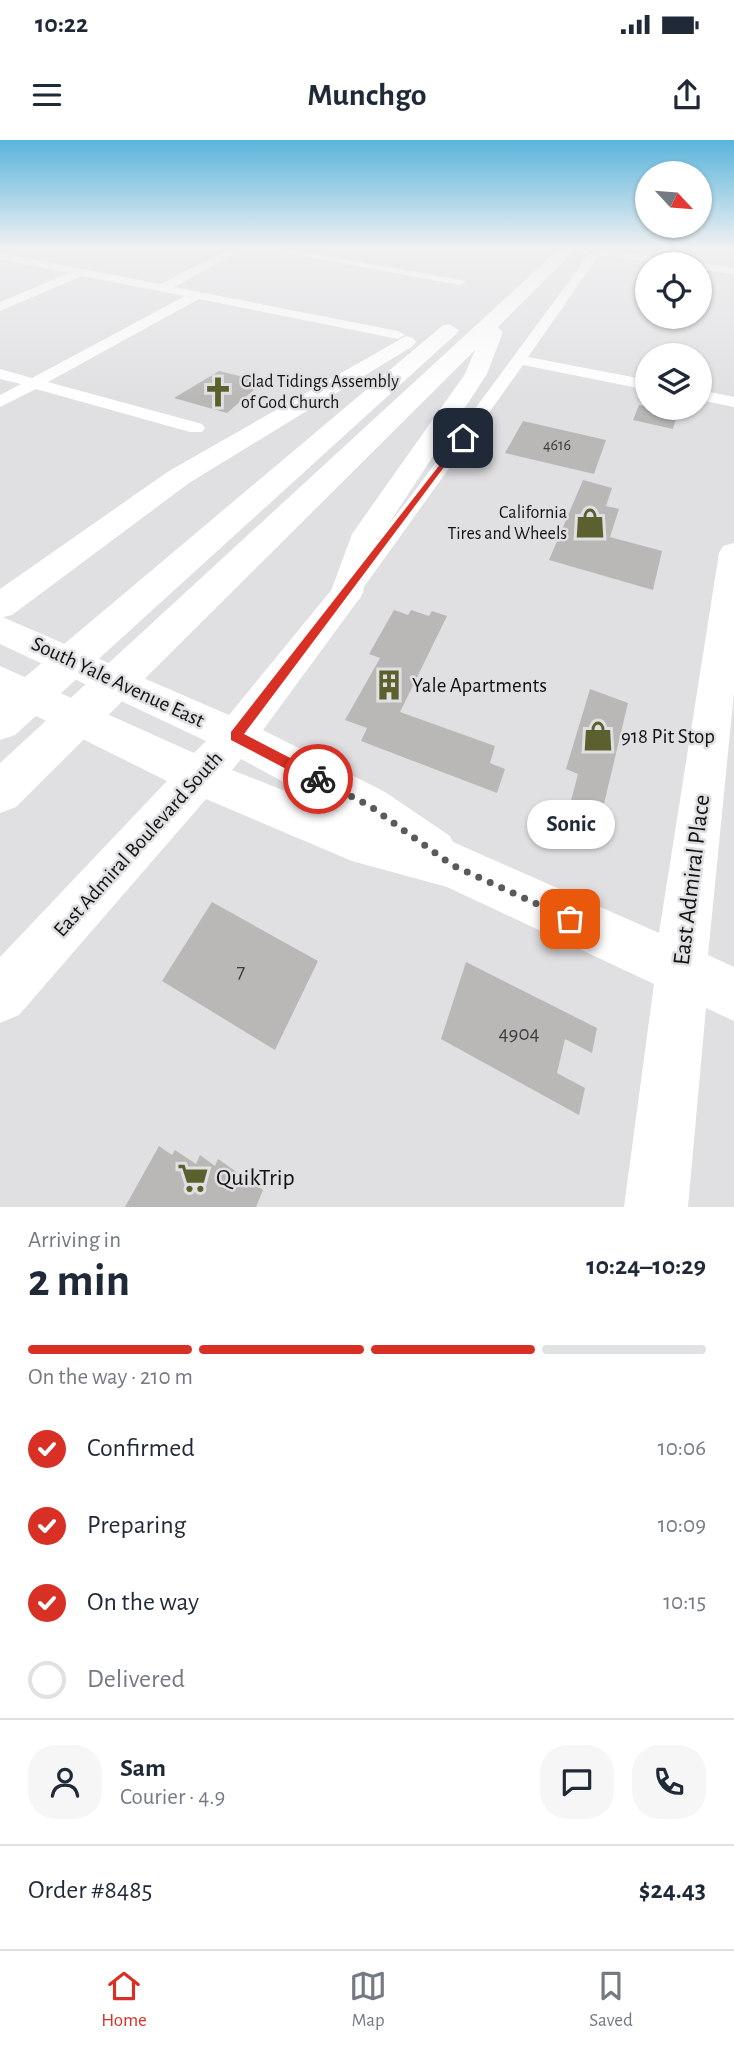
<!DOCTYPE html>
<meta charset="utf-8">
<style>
:root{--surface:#fff;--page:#f6f6f7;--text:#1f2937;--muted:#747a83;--line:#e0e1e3;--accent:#d93025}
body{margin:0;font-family:"Alegreya Sans",sans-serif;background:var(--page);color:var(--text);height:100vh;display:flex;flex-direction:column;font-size:26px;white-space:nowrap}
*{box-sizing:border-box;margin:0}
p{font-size:23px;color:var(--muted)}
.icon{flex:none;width:38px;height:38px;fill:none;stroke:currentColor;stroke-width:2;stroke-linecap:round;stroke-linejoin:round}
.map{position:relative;height:1067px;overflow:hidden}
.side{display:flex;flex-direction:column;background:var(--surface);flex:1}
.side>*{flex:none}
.needle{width:46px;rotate:116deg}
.tools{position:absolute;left:635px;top:21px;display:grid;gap:14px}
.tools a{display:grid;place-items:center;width:77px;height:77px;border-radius:50%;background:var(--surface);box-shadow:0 2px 5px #0004;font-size:35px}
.pin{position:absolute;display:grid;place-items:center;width:60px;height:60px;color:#fff;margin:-30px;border-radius:14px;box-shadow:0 4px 10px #0006}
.courier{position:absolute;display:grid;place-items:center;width:70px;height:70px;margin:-35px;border:5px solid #d93025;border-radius:50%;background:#fff;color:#222;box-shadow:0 2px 9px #0007}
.bubble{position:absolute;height:49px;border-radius:24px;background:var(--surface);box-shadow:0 2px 5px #0004;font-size:23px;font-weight:700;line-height:49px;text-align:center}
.summary em{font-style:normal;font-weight:700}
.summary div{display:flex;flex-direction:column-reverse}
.summary{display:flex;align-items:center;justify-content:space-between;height:119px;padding:0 28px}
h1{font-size:46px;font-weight:700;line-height:52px}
.bar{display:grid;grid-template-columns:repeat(4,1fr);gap:10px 7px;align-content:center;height:84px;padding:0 28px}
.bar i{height:9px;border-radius:5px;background:var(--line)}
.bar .on{background:var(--accent)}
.bar p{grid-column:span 4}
.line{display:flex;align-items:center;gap:18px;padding:0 28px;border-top:2px solid var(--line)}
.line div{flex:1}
.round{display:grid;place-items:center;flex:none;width:74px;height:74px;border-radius:28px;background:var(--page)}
ol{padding:0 28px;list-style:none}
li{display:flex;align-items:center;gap:21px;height:77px}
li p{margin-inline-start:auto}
li .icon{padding:7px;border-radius:50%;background:var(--accent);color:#fff;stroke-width:4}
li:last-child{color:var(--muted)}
li i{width:38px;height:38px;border:4px solid var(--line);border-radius:50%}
.status{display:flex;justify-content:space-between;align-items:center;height:49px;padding:0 35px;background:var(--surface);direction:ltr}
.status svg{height:19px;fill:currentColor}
header{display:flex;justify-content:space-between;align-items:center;height:91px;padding:0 28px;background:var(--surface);font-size:32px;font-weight:700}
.tabs{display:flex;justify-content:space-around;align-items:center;height:98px;border-top:2px solid var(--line);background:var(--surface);font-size:19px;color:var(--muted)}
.tabs a{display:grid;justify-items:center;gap:4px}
.tabs .on{color:var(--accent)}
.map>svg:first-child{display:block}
.building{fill:#b9b8b7}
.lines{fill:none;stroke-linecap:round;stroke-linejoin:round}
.street{fill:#fff;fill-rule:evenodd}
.secondary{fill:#fff;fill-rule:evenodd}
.highway{fill:#fff;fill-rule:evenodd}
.route{fill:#d93025}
.done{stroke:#5a5a5b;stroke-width:7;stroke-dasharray:0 12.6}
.labels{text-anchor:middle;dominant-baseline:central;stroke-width:5;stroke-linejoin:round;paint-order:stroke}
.far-number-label{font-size:16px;fill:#3c3c3c}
.far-poi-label{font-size:18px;fill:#121213;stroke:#e0e0e2;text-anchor:start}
.street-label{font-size:21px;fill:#121213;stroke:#e0e0e2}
.poi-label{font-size:21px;fill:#121213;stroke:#e0e0e2;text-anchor:start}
.near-number-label{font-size:21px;fill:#3c3c3c}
.near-street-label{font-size:24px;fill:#121213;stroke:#e0e0e2}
.near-poi-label{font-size:24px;fill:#121213;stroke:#e0e0e2;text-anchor:start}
</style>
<div class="status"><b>10:22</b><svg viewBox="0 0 49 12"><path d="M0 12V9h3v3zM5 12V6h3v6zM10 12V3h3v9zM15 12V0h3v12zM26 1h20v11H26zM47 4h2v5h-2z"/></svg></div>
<header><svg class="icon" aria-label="menu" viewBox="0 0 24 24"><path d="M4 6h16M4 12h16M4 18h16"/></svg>Munchgo<svg class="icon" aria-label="share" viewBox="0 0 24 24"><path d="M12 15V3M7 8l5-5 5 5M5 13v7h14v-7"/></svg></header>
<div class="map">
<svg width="734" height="1067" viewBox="0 0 734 1067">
<rect width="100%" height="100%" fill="#e0e0e2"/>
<path class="building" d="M219,231l44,11 -36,31 -53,-15z
M639,265l39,8 -5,16 -40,-9z
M523,281l83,19 -12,34 -89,-21z
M583,340l29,8 -6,18 13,3 -9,28 52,14 -9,39 -104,-30z
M394,470l14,5 3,-5 18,6 3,-5 15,5 -47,96 95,34 -5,17 15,6 -8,24 -136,-52 6,-13 -22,-8 35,-62 -11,-4z
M590,549l38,14 -30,126 -31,-13 11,-42 -12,-5z
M212,762l106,59 -43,89 -113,-69z
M466,822l131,66 -5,25 -27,-14 -8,34 28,15 -6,27 -138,-76z
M159,1006l13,9 3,-5 21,14 4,-9 15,11 3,-7 45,31 -7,17h-131z"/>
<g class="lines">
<path class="street" d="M233,108h13l-72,39 224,44 7,4 -7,4 -199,-40 -151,83 154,42 3,4 -3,4h-12l-154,-43 -36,18v-12l21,-11 -21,-5v-10l32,9 153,-82 -103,-20 -82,35v-9l69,-29 -69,-14v-6l160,31z
M258,108h23l185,33 -6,4z
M606,110l90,14h-29l-61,-8 -9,2 -69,99 120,23v10l-125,-25 -162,226h-16l-3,-6 3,-6 63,-79 181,-246z
M700,123l34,5v6l-34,-5v-5h-4z
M700,250l34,7v10l-34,-7z"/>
<path class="secondary" d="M734,403v149l-26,263 26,12v54l-28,-13 -18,199h-64l30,-223 -207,-97 -95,-26 -146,-62 -187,216 -19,8v-66l167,-176 -167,-83v-32l194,87 12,-12 -206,-97v-28l229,99 108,-132 11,-3 11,3 5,8 -5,8 -96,131 122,62 65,44 3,6 206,91 60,-380 4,-7zM241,619l98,53 -107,-42z"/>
<path class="highway" d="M560,108h17l-79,79 5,5 -16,42 -105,160 -22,65 -12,4 -12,-4 -5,-8 21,-57 113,-160 10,-24 -459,457 -16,6v-50z
M449,184l10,6 -3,4 -441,401 -15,5v-42l442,-372z
M406,196l7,2 3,4 -3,4 -224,137 -177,132 -12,3v-29l169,-118z"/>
</g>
<linearGradient id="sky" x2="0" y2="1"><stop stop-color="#5ab4db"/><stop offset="0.42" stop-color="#f1f1f2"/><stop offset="1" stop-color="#f1f1f2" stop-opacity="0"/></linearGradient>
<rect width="734" height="257" fill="url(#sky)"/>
<path class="route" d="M463,295l2,4 -221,295 79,41v8h-10l-82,-43v-8z"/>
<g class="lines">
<path class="done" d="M318,639l52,27 82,59 118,54"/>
</g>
<defs>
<g id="church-bare" transform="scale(2.415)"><path d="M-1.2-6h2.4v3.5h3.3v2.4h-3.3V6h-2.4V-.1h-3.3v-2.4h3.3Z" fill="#5c602e" stroke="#e0e0e2" stroke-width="2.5" paint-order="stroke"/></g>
<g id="shop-bare" transform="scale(2.415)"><path d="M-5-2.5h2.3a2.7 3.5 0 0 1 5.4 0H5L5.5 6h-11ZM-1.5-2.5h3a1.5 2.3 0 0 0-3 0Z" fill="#5c602e" stroke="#e0e0e2" stroke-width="2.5" paint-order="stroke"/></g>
<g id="building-bare" transform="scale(2.415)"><path d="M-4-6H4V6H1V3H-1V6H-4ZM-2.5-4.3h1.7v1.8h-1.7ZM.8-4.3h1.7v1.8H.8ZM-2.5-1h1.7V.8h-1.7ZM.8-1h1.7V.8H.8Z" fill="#5c602e" stroke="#e0e0e2" stroke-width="2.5" paint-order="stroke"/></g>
<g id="supermarket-bare" transform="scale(2.415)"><path d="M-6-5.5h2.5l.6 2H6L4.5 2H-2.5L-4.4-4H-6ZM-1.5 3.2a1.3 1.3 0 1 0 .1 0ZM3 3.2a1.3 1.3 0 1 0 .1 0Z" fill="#5c602e" stroke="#e0e0e2" stroke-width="2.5" paint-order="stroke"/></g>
</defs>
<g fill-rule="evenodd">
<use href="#church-bare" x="218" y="252"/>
<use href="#shop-bare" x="590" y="383"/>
<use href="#building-bare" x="389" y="545"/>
<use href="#shop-bare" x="598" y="596"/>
<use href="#supermarket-bare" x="193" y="1038"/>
</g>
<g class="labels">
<g class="far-number-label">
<text x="557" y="305">4616</text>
</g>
<g class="far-poi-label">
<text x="241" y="242">Glad Tidings Assembly<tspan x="241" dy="21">of God Church</tspan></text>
<text x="567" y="373" text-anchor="end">California<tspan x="567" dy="21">Tires and Wheels</tspan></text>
</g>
<g class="street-label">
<text transform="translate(118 542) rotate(25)">South Yale Avenue East</text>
<text transform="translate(138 704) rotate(-48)">East Admiral Boulevard South</text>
</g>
<g class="poi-label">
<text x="412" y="545">Yale Apartments</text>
<text x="621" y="596">918 Pit Stop</text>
</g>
<g class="near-number-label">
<text x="241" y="831">7</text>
<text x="519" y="893">4904</text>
</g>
<g class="near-street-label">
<text transform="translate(692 740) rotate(-83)">East Admiral Place</text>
</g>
<g class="near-poi-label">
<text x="216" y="1038">QuikTrip</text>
</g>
</g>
</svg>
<div class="tools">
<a><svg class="needle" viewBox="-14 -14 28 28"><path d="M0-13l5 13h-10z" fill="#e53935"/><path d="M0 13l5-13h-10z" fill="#747a83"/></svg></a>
<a><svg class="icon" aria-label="locate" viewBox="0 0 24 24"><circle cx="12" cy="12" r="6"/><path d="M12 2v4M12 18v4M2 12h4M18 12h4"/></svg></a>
<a><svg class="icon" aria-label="layers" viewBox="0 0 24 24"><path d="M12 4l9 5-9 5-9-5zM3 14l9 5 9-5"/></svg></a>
</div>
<div class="pin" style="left:570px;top:779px;background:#ea580c"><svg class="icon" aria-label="bag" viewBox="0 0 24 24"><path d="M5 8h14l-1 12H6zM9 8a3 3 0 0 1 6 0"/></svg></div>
<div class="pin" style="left:463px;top:298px;background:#1f2937"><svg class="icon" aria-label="home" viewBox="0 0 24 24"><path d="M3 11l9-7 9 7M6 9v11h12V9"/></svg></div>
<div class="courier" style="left:318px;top:639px"><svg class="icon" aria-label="bike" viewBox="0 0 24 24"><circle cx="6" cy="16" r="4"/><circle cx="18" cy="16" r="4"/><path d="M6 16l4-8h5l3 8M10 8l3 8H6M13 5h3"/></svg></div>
<div class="bubble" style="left:527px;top:660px;width:88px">Sonic</div>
</div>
<section class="side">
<div class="summary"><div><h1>2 min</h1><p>Arriving in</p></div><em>10:24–10:29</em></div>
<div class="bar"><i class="on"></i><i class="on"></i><i class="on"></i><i></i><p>On the way · 210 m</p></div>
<ol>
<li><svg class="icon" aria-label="check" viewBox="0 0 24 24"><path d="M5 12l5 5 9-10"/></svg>Confirmed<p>10:06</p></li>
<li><svg class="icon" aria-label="check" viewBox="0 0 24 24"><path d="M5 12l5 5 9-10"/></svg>Preparing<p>10:09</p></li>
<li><svg class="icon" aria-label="check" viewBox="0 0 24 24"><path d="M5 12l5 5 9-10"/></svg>On the way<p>10:15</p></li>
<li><i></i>Delivered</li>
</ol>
<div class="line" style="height:126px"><a class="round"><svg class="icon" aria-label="person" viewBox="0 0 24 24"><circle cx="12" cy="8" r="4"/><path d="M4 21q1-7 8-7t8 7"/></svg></a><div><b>Sam</b><p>Courier · 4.9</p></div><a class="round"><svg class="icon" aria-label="chat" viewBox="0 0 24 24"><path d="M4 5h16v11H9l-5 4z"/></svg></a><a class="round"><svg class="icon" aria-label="phone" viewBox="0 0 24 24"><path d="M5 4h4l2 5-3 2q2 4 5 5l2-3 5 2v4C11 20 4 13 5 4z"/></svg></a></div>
<div class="line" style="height:91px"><div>Order #8485</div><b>$24.43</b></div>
</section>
<nav class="tabs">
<a class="on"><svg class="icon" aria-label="home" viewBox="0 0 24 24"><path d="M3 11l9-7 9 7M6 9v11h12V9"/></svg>Home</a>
<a><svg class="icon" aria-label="map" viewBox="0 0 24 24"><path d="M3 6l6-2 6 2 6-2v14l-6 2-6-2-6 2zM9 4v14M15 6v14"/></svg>Map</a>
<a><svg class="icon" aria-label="saved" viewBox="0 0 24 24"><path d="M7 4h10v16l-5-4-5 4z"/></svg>Saved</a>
</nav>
